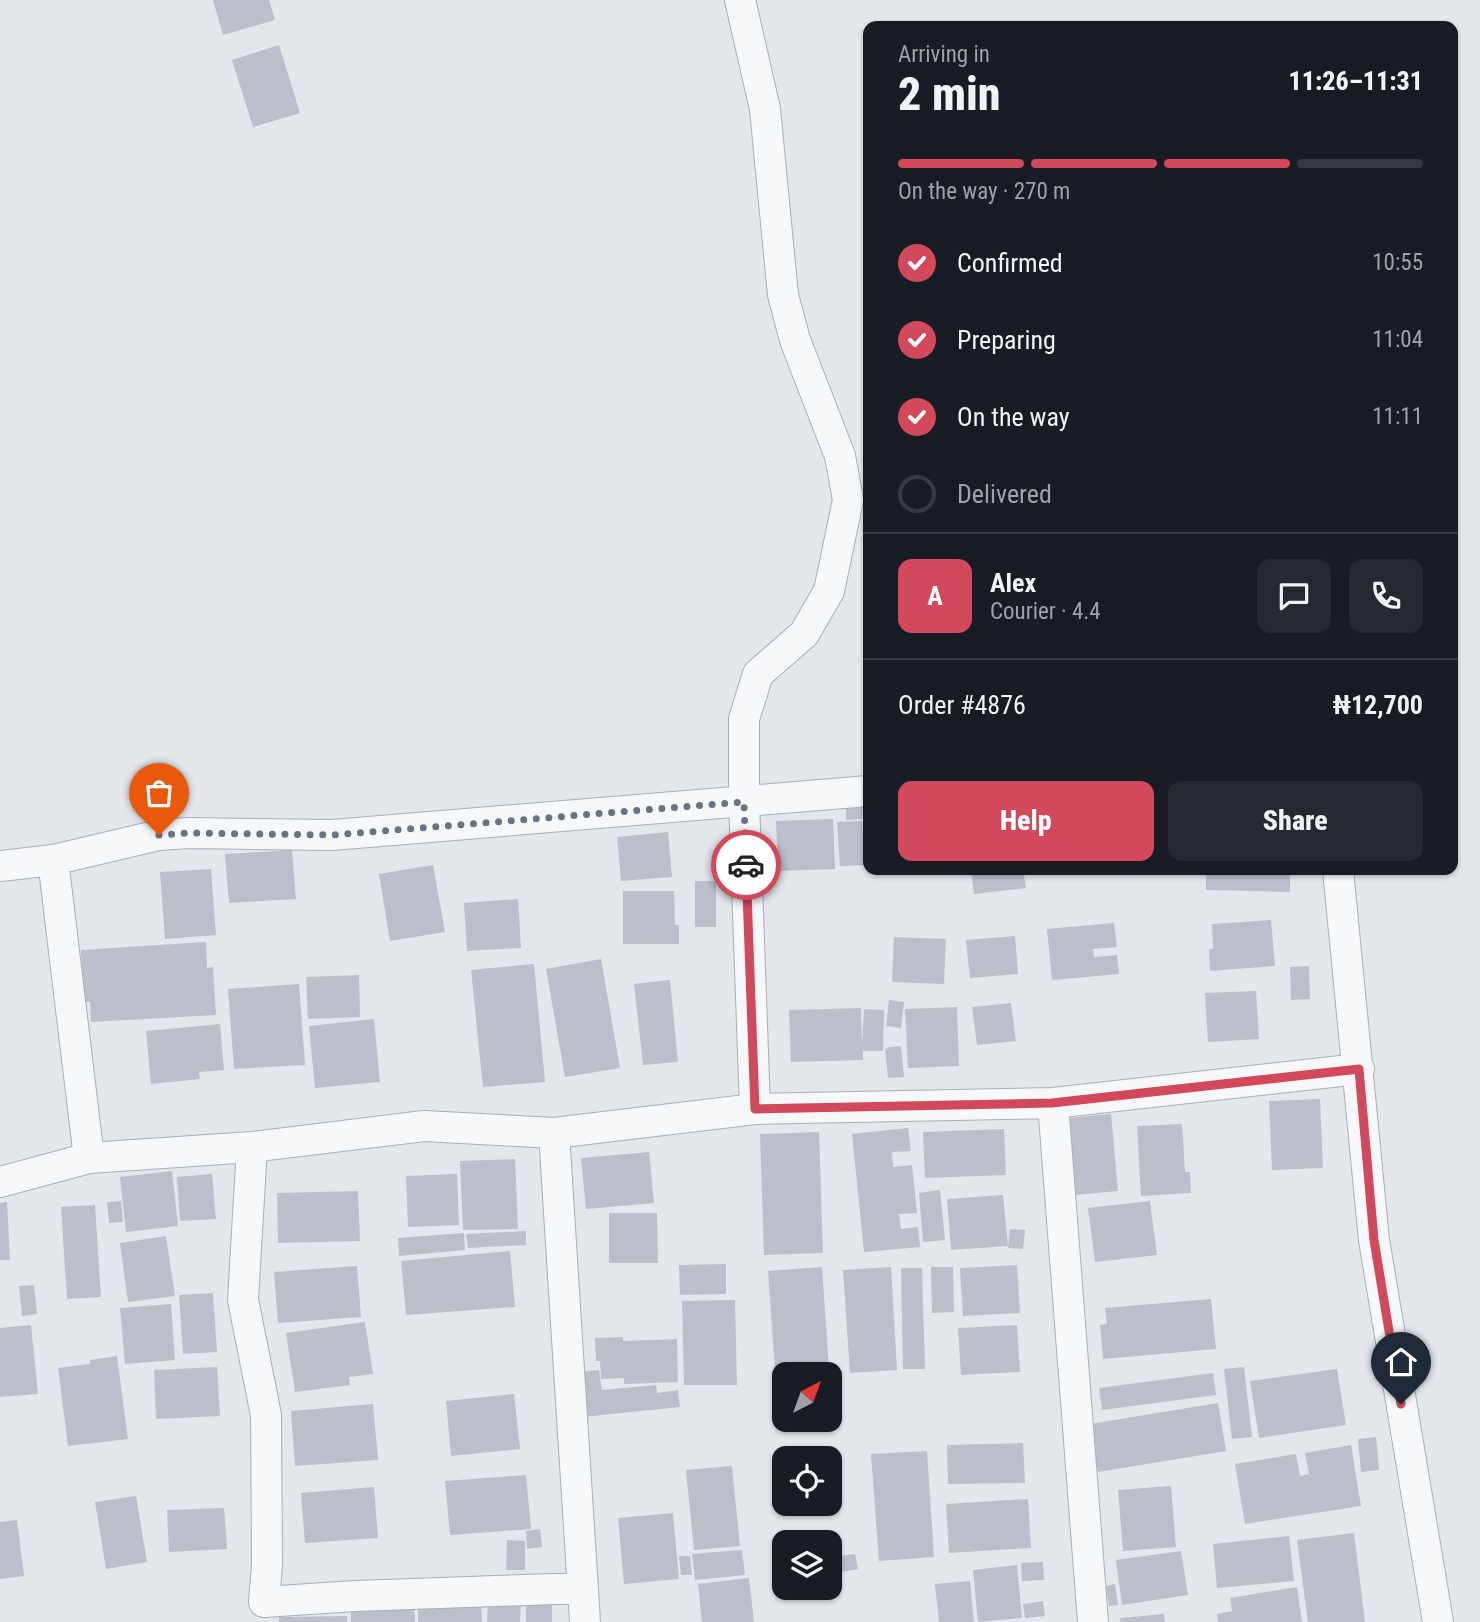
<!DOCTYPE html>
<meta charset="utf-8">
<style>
:root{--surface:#171b24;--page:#242831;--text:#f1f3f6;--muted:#9ea1a6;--line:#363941;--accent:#d1495b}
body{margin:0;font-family:"Roboto Condensed",sans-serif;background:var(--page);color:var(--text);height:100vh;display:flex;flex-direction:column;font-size:26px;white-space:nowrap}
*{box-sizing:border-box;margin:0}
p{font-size:23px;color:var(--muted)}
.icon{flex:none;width:38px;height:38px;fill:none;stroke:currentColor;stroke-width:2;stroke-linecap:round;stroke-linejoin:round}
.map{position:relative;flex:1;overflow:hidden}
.panel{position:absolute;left:863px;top:21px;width:595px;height:854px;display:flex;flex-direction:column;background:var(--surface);border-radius:14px;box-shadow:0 2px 5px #0004}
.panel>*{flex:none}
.needle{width:46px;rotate:41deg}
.buttons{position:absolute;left:772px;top:1362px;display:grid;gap:14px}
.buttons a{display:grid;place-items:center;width:70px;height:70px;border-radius:14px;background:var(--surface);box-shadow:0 2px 5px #0004;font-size:35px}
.pin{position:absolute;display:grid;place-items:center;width:60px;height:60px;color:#fff;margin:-72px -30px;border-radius:50% 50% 50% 0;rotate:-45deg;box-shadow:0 0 7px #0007}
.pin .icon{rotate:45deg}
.courier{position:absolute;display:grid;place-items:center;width:70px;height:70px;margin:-35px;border:5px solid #d1495b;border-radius:50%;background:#fff;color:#222;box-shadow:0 2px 9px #0007}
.head em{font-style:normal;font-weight:800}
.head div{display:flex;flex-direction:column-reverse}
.head{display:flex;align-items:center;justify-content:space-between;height:119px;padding:0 35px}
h1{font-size:46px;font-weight:800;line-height:52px}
.bar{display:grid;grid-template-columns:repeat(4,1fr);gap:10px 7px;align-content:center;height:84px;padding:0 35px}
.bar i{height:9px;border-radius:5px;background:var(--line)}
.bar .active{background:var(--accent)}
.bar p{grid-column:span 4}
.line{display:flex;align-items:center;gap:18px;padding:0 35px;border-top:2px solid var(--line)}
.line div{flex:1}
.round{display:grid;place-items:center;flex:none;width:74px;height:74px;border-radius:14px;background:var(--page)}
ol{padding:0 35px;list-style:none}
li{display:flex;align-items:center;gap:21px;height:77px}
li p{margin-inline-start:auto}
li .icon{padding:7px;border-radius:50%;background:var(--accent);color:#fff;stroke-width:4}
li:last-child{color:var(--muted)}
li i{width:38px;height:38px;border:4px solid var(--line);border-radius:50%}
.primary-button{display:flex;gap:14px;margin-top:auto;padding:14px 35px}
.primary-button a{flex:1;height:80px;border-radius:14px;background:var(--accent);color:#fff;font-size:28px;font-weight:800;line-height:80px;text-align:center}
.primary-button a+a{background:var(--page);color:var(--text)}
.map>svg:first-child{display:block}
.building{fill:#bbc0ca}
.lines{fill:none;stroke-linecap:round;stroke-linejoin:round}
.street-casing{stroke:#a9aeb7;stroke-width:32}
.street{stroke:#f7f8fa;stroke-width:30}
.done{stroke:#6c737f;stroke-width:7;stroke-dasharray:0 12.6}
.route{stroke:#d1495b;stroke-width:9}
</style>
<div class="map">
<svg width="1480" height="1622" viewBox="0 0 1480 1622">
<rect width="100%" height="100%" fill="#e4e7ec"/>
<path class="building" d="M213,0h56l6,20 -52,15z
M279,45l21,68 -47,14 -21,-67z
M846,806h17l-1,13 -16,1z
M833,819l2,50 -57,2 -2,-50z
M862,821l3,44 -25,1 -3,-44z
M668,832l4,45 -51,4 -4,-44z
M758,848h17l-1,31 -16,-1z
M292,850l4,49 -67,4 -4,-49z
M433,865l12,67 -55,9 -11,-67z
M211,869l5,66 -51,4 -5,-67z
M971,870h52l3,18 -52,6z
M1206,870h84v22l-84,-2z
M695,881h21v46h-21z
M623,891h51l1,34h4v19h-56z
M518,899l3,49 -54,3 -3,-48z
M1271,920l4,46 -65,5 -1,-22h4l-1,-25z
M1114,923l3,24 -24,2 1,8 23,-2 2,19 -67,6 -5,-51z
M1015,936l3,38 -48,4 -4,-38z
M894,937l52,2 -2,45 -52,-2z
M206,942l1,26 6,-1 3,48 -125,7 -1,-20h-6l-3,-52z
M601,959l19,109 -55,9 -19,-108z
M534,964l11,118 -62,5 -12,-117z
M1309,966l1,33 -19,1 -1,-33z
M359,975l1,42 -52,2 -2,-42z
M670,980l8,82 -35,3 -9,-81z
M299,984l6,81 -71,4 -6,-80z
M1256,991l3,48 -51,3 -3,-49z
M889,1000l15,2 -3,26 -15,-2z
M1011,1003l5,38 -39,4 -5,-38z
M957,1007l2,59 -51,2 -3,-59z
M861,1008l1,37 2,-36 20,1 -1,41h-20v9l-72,2 -2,-52z
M374,1019l6,63 -65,6 -6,-62z
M220,1024l4,46 -25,2 1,7 -49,5 -5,-53z
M901,1046l3,31 -16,1 -3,-30z
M1320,1099l3,69 -51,2 -3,-69z
M1111,1114l7,77 -44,4 -7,-77z
M1182,1124l3,48h5l1,21 -50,3 -4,-70z
M908,1128l3,23 -19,1 1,15 19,-2 5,48 -18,1 2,15 17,-2 2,20 -56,5 -12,-118z
M1004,1129l2,46 -81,3 -2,-46z
M819,1132l4,121 -59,2 -4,-121z
M649,1152l5,51 -68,6 -5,-51z
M515,1159l3,70 -55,1 -3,-69z
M172,1171l6,55 -52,6 -6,-55z
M212,1174l4,45 -36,2 -3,-44z
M457,1174l2,51 -51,2 -2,-51z
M940,1190l5,50 -22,2 -4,-49z
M358,1191l2,50 -82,2 -1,-50z
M1003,1195l5,51 -57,4 -4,-51z
M121,1201l2,21 -14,1 -2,-21z
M1150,1201l7,54 -62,7 -7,-54z
M7,1202l3,58h-10v-57z
M95,1205l6,92 -34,2 -6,-92z
M609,1213h48l1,50h-49z
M1010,1229l15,1 -2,19 -15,-1z
M526,1231v14l-58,3 -2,-14z
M464,1233l1,17 -66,6 -1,-18z
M166,1236l9,60 -47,6 -8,-59z
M510,1251l5,56 -109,8 -5,-54z
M726,1264v30l-46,1 -1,-30z
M1017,1265l3,48 -57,3 -3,-48z
M357,1266l4,51 -83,6 -4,-51z
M822,1267l7,101 -54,3 -7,-100z
M891,1267l6,103 -47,3 -7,-103z
M931,1267h22l1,45 -22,1z
M901,1268h21l3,101h-22z
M34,1285l3,29 -15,2 -3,-30z
M213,1293l4,59 -34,2 -4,-59z
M1211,1299l5,50 -113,10 -3,-34 7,-1 -2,-16z
M735,1300l2,85h-53l-2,-84z
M171,1304l4,56 -50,4 -5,-56z
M365,1322l8,52 -24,3 1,8 -55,7 -9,-59z
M31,1325l7,69 -38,3v-69z
M1017,1325l3,47 -59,3 -3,-47z
M623,1337v4l54,-2 1,43 -54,2v-6l-23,1 -1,-18h-4l-1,-23z
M117,1356l11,83 -60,7 -10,-78 32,-4v-4z
M217,1367l3,49 -64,3 -2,-49z
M1244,1367l8,70 -20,2 -8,-70z
M1337,1369l9,56 -87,13 -9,-57z
M599,1370l3,20 54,-5 1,8 21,-3 2,17 -97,10 -5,-45z
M1213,1373l3,22 -114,15 -3,-22z
M514,1394l6,55 -69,7 -5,-55z
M1218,1403l8,48 -128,21 -8,-48z
M373,1404l5,56 -83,6 -4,-55z
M1376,1437l3,33 -18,2 -3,-33z
M1023,1443l2,40 -77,1 -1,-39z
M1351,1445l10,61 -116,18 -10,-60 61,-10 4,22 9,-2 -4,-21z
M927,1451l7,106 -55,4 -8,-107z
M732,1466l8,80 -46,4 -8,-80z
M526,1475l5,54 -81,6 -5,-54z
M1171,1486l5,61 -53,4 -5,-61z
M374,1487l4,51 -73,5 -4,-50z
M136,1496l11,66 -41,7 -11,-67z
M1028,1499l3,49 -82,5 -3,-49z
M224,1508l3,41 -58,3 -2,-42z
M673,1513l6,66 -55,5 -6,-66z
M17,1520l7,56 -24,3v-57z
M540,1529l2,18 -15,2 -1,-18z
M1354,1533l11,89h-57l-11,-82z
M1289,1536l5,45 -77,7 -4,-44z
M507,1540l18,1v29h-19z
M742,1550l3,25 -50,5 -3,-26z
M1181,1551l7,44 -66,10 -6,-45z
M855,1554l3,15 -23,4 -3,-16z
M679,1556h11l2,19h-11z
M1043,1562l1,18 -22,1 -1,-18z
M1017,1565l5,53 -44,4 -5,-52z
M749,1578l5,44h-52l-4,-38z
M970,1581l4,41h-35l-4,-38z
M1115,1584l3,21 -9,1 -3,-20z
M1297,1587l5,35h-84l-1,-8 15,-3 -2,-13z
M1043,1601l2,15 -20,2 -2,-14z
M488,1602l33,1 -1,19h-33z
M481,1604l1,18h-64v-14z
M526,1604h26v18h-26z
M414,1606l1,16h-64v-13z
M1164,1614l1,8h-45v-4z
M347,1616v6h-68v-5z"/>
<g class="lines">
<g class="street-casing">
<path id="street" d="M740,0l25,109 18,186 12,45 45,116 8,44 -19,91 -25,43 -46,40 -14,45v82l11,308
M53,860l36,298
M0,866l53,-6 106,-25 30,-2 143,2 536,-44
M1338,870l36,370 64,382
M1053,1103l40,519
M554,1133l31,489
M252,1147l-9,153 23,115 1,149 -3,38 91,-6 228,-8
M0,1182l89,-24 163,-11 172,-21 130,7 201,-24 298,-6 306,-34"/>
</g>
<use href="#street" class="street"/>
</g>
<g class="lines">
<path class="done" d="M159,835l30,-2 143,2 412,-33 2,63"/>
<path class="route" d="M746,865l9,244 297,-6 307,-34 15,171 27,164"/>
</g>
</svg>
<div class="buttons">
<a><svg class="needle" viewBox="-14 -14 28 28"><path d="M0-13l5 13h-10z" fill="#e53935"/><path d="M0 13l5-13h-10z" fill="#9ea1a6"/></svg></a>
<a><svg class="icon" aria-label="locate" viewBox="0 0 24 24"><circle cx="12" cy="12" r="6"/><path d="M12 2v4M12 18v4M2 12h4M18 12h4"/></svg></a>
<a><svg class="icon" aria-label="layers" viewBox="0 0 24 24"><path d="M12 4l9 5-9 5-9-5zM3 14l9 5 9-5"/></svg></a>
</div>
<div class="pin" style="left:159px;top:835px;background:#ea580c"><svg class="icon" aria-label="bag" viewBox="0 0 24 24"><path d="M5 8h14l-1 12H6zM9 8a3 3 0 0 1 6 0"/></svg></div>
<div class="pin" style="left:1401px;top:1404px;background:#1f2937"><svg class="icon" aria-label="home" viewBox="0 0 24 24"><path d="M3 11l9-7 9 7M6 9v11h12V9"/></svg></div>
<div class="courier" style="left:746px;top:865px"><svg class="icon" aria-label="car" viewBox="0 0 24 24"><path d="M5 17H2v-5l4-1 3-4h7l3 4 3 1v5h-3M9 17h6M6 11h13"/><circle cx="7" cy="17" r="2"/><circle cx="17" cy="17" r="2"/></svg></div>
<section class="panel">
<div class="head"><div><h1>2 min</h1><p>Arriving in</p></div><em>11:26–11:31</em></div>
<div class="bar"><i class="active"></i><i class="active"></i><i class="active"></i><i></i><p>On the way · 270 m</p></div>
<ol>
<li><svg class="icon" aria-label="check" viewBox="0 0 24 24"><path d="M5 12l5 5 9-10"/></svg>Confirmed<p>10:55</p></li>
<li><svg class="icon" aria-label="check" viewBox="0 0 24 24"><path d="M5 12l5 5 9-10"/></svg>Preparing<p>11:04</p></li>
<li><svg class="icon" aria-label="check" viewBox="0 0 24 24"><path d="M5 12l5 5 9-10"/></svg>On the way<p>11:11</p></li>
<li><i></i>Delivered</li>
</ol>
<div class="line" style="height:126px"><b class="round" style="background:var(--accent);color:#fff">A</b><div><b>Alex</b><p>Courier · 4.4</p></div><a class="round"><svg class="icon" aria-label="chat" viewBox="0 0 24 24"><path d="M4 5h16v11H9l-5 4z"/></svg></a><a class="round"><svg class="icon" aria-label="phone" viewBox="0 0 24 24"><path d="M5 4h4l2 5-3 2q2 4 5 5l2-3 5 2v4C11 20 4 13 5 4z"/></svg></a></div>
<div class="line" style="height:91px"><div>Order #4876</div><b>₦12,700</b></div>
<div class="primary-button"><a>Help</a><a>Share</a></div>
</section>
</div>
